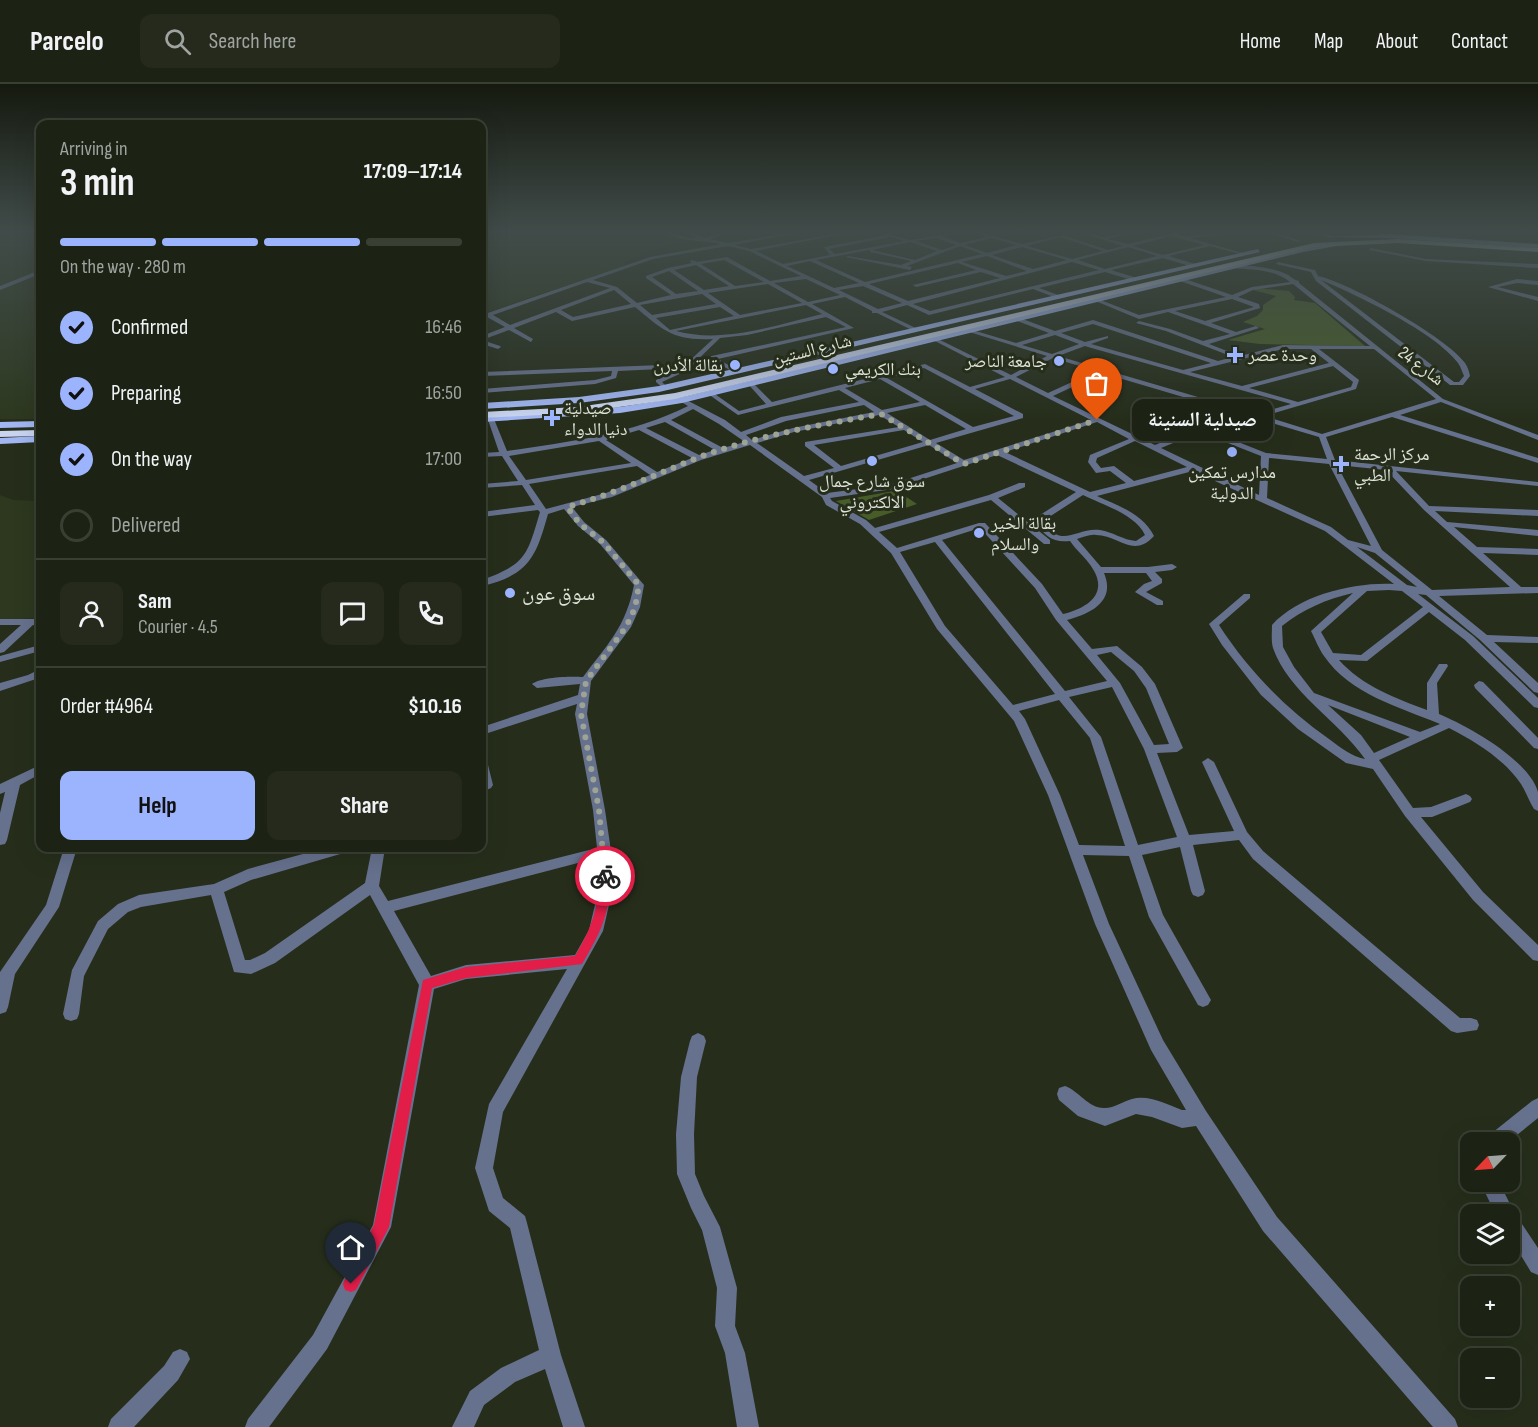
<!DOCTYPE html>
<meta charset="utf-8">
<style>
:root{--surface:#1c2214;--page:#252a1d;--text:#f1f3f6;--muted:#a0a4a0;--line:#3a3f34;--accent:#9cb4fd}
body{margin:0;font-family:"Sofia Sans Condensed","Noto Naskh Arabic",sans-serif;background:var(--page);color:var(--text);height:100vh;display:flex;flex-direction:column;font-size:22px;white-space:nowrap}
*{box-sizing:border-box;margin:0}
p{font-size:20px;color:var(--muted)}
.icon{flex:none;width:33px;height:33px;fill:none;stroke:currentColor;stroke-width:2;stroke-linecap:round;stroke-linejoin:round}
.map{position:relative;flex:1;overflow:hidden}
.details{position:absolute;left:36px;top:36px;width:450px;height:732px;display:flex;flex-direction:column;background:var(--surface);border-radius:12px;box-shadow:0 6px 24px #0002,0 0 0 2px var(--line)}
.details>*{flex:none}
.needle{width:39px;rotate:245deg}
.buttons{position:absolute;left:1460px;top:1048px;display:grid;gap:12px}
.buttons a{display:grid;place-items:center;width:60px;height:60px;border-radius:12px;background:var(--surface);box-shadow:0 6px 24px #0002,0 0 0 2px var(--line);font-size:30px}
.pin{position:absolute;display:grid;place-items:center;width:51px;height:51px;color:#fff;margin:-62px -26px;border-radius:50% 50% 50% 0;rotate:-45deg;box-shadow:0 0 6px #0007}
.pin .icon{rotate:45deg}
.courier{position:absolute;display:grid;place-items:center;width:60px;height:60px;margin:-30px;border:4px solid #e11d48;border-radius:50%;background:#fff;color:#222;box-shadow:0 2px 8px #0007}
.bubble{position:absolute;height:42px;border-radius:12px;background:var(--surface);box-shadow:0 6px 24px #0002,0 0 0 2px var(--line);font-size:20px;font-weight:700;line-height:42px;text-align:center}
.summary em{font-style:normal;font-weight:700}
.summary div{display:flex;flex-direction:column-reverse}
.summary{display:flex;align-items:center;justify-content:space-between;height:102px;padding:0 24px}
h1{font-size:39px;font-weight:700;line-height:45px}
.bar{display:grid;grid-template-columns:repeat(4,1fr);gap:9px 6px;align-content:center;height:72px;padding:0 24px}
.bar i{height:8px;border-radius:4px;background:var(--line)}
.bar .active{background:var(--accent)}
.bar p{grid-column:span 4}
.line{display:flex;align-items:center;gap:15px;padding:0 24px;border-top:2px solid var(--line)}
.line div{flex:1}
.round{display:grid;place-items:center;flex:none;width:63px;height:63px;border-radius:12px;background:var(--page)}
ol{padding:0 24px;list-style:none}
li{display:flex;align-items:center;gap:18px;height:66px}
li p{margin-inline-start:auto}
li .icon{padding:6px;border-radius:50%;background:var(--accent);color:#111;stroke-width:4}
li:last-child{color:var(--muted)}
li i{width:33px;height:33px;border:3px solid var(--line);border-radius:50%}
.action{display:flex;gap:12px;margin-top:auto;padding:12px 24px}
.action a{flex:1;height:69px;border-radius:12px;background:var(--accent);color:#111;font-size:24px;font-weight:700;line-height:69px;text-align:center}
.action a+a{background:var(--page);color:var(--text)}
header{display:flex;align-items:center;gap:36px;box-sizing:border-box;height:84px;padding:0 30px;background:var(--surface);border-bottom:2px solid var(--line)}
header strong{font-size:28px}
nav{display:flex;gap:33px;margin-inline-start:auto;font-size:21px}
.search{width:420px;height:54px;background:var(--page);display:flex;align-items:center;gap:15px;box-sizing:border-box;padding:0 21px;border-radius:12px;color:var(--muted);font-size:22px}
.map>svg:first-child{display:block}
.built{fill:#2d381f}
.green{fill:#475c28}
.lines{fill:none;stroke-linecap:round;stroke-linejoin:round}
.minor{fill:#66718e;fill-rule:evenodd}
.major{fill:#a1b6f3;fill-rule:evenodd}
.highway{fill:#c9d4f1;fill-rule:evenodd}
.route{fill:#e11d48}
.done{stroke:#9da495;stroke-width:6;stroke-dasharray:0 10.8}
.poi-dot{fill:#9cb4fd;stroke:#262e1b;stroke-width:2}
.labels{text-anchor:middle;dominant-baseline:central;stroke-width:6;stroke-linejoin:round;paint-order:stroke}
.far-street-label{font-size:18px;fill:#dde3d7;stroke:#262e1b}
.far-poi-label{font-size:18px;fill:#dde3d7;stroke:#262e1b;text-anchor:start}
.poi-label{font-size:21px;fill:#dde3d7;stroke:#262e1b;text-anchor:start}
</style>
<header>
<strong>Parcelo</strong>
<div class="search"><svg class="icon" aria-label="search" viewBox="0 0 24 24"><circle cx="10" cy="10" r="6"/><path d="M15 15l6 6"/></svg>Search here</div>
<nav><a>Home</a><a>Map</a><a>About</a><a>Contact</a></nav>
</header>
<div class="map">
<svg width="1538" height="1343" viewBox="0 0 1538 1343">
<rect width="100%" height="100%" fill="#262e1b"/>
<path class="built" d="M0,148h40v187h-40z
M482,148h182l24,8 -30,8 -35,14 3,3 -144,49z
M0,411l13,5 27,1v117l-40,2z"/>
<path class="green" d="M1255,204l34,3 6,6 -1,3 21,3 50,43 -105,-2 -32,-4 37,-11 -22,-7 14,-6 6,-6v-5l13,-9 -23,-6z
M894,407l8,3 15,10 -48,16 -33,-19z"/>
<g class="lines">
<path class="minor" d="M663,148c11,-1 21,8 33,6l-10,-6h5l14,6 24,-6 -19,7 18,4 65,-11h8l-66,13 16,4 94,-17h8l-97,19 27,13 47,-9 -6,-8 62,-12 -6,-3 30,8 50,-8 -18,4 18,7 27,-6 -13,-5h6l42,12 55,-12 -12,4 43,14 15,-4 -44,-14h6l18,5 28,-5 -23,7 20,5 49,-12h6l-6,2 6,2 62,-4 -55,6 56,16 -2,1 -34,-9 -41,10 26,8 -2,3 -30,-9 -52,12 26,8 -2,3 -30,-9 -66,16 22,8 -2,3 -26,-10 -104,26 -22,-10 -25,7 36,17 -2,3 -39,-19h-5v-2l-27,-14 -33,7 42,24 -136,31 19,11 1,1 -3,2 -28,-16 139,-30 -20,-10 -79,18 -27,3 -34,33 -24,11 6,6 -3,2 -9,-8v-2l26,-12 -64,3 -2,7 -21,6 -113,9v-4l113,-9 16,-4 1,-5 -130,5v-4l204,-8 27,-25c-40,2 -50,-9 -78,-32l-63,14 -16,-9 -42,16 19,11 -2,3 -22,-12 -27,10v-4l23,-9 -18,-10 -5,2v-4l168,-58 71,-13c-20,-4 -39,-2 -58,-12zM1172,152l32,9 -41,10 -30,-9zM891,153l13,4 -69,13 -6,-5zM1060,153l43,14 -31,8 -45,-13zM936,154l20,7 -14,5 -26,-9zM992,154l24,7 -29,8 -22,-8zM910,158l27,9 -22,9 -43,-10zM728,162l21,5 52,25 -31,5 -43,-24 -30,5 -5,-2 -2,1 2,2 -24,5 -22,8v2l25,17 -34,8 -20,-16 -24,-7 60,-21zM960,162l22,8 -117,28 -49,-22 54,-10v2l41,9 -10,4 -53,-9 -2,1 64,13 2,-3 -5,-1zM1022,163l45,13 -34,9 -41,-14zM1128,163l29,9 -52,13 -27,-9zM987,172l40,15 -21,5 -44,-14zM724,176l40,22 -29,4 -34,-22zM810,177l49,22 -25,5 -47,-22zM1072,178l27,8 -169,41 -17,-7zM958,179l18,7 -63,15 3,2 65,-15 19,6 -92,23 -39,-17zM696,181l33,21 -25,4 -30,-20zM669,187l29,20 -22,3 -24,-17zM806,195l34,16 -32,7 -34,-19zM587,198l23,6 -100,37 -17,-10zM768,200l34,19 -62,12 -32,-22zM863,202l39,17 -24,6 -39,-19zM614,206l17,14 -58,13 -12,-7zM702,210l14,10 -64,11 -12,-10zM806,221l16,9c-46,11 -99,30 -146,17zM720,223l14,9 -64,14 -14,-12z
M1268,148h6l27,9 -4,1z
M1316,148h6l12,5 -4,1z
M1371,164l55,11 112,5v4l-112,-7 -57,-11z
M1278,178l37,8 3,6c30,6 130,62 147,87 3,4 4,9 5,13l-7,9h-13l-134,-104 -5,-9 -35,-8zM1321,196c36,15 114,52 137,83 3,4 4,9 6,13l-5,6h-5z
M1236,181c16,1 35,2 50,9 5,2 7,6 13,7v2l144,116 95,36v5l-97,-38 -41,13 138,43v5l-146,-46 -66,20 9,23 203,22v4l-142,-15 33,35 109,4v6l-103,-5 12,11 91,8v6l-84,-9 23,20 61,2v6l-55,-2 38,34h17v6l-99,3 48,39 51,2v6l-44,-1 44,41v10l-4,-1 -54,-52 -54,-45 -8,-1 55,42 65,62v10l-4,-1 -69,-67 -36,-28 -62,49 -28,-1c23,26 56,38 88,50v-27l12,-19h8l1,2 -11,17 2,31c29,12 90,46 99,78 0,5 0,13 0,19l-4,-2c-5,-8 -8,-17 -13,-25 -17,-25 -45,-42 -72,-56l-70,32 34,48 18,-1 35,-13 4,2 2,3 -2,3 -38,15h-11l62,75 55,53v16l-5,-1 -60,-60 -68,-84 -32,-47 -27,-6 -48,-34 -37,-34 -39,-50 -13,-21 35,-30h6v4l-31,27c29,45 66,83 110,114 12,9 22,17 36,20 -26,-38 -77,-67 -92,-111 -2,-7 -1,-16 -1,-23 27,-30 82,-43 122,-41l-69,-53 -132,-60 -96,25c22,10 46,18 57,40 -21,23 -35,-1 -58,-1 -6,-1 -12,2 -19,4l24,28h47l24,-3 5,3 -5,3 -17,2 7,7v4l-16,9 17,9v4h-6l-22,-13 9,-8 8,-3 -6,-8h-42c12,28 -13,41 -37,47l25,29 25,-3 25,21 13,17 28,64 -6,4 -20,1 32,82 45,-4 -32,-69 6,-4 6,4 33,70 16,19 197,167h11l6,2 2,5 -2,5 -20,3 -6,-2 -198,-172 -14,-19 -46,5 12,46 -2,4 -5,2 -5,-2 -2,-4 -11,-44 -38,8 21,60 48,85 -3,5 -5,2 -5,-2 -49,-88 -20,-61 -46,-1 26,69 54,116 43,71 71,106 178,202 3,8h-25l-170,-196 -67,-105 -14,2 -30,-11 -16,-3 -31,12 -27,-10 -19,-16 -2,-6 2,-6 6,-2c14,5 24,23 40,22 9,0 19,-7 27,-9 16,-5 36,6 50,11h4l-35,-60 -56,-126 -47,-129 -34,-74 -77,-92 -46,-76 -31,-29 -34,-19 -4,-8 -72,-52 -49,15 -89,37 -40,10 12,15 22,18 38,45 -4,22 -9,20 -40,54 -4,33 18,96 6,41 1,41 -9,39 -100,181 -10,56 10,30 22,18 2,7 34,132 24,72h-22l-18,-58 -30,13 -31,23 -10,22h-22l18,-36 31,-23 38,-18 -29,-122 -21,-17 -14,-43 14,-64 78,-135 -101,10 -32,10 -43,238 -64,122 -58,78h-24l3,-8 65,-84 60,-110 46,-240 -49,-90 -95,68 -24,11 -17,-2 -23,-77 -70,12 -13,5 -20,17 -24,47 -5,38 -2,5 -6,2 -6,-2 -2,-5 9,-44 26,-49 20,-17 21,-9 75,-11 34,-15 77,-21h24l-2,4 -96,28 -27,12 21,68h5l15,-7 100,-70 7,-35h13l-6,38 9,15 209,-53 -4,-38 -18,-96 2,-10 -95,31v-8l96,-32 2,-11 -43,4 -5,-4c9,-7 38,-8 51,-7 24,-32 43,-50 51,-92l-34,-41 -22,-18 -14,-17 -16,5c-12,43 -19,61 -66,72v-6c44,-16 45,-24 58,-68l-2,-2 -56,7v-5l53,-7 -13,-20 -40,3v-4l36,-3 -16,-25 -20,1v-4l17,-1 -12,-35 7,2 13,32c62,-9 125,-17 181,-45l-15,-9 -1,-1 3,-2 50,26 16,12 40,-15 78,-15 -20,-12 -101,25 -30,-21v-2h4l27,19 27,-7 -18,-20v-2h4l20,20 153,-38 45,23 35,-10 -74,-38 5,-1 75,37 36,-19 -81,-25 3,-2 47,14 33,-10 -34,-13 2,-3 38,14 38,-11 125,41 15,-4 -67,-26 -30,-8 3,-2 31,8 33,12 27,-7 -62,-22 -29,7 -46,-19 5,-1 41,16 87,-18 -46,-16 2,-3 50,17 20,-8 38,-5c-16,-13 -37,-12 -56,-14zM1293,200l77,62 -87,-1 -43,11 -31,-12 50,-16 -3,-2 -20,6 -25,-9 49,-15 -1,-4 -21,-7 15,-7zM1232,215l22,8 -49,14 -30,-10zM1093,240l118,39 -28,7 -92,-26 17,-6v-2l-23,6 -24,-9zM1055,251l24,9 -27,10 -30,-9zM1085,262l3,1 203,57 -35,10 -198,-58zM1283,265h28l18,14 -87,23 -52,-14zM1319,265h55l62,50 -114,35 -58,-18 92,-27 3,-9zM1053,274l43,13 -48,22 -32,-16zM1333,282l20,16 -2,5 -53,15 -49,-14zM924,284l90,48 -41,11 -86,-49zM1102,289l217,64 8,22 -61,-6 -124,-49h-4v2l56,23 -39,16 -102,-49zM880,295l40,23 -38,8 -37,-22zM1010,295l81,41 -127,40 -28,-17 87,-25v-4l-48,-25zM864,321l10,7 -81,16 -41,12 -6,-5 40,-14zM925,321l41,24 -36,11 -43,-27zM693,325l26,15 26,18 -22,6 -52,-28zM879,331l20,12 -94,15v4l29,22 -30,8 -47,-33 37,-11zM665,338l50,28 -16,5 -53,-27zM1097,338l32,17 -39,16 -2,7 8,11 14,-2 16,12 -36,9 -85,-40zM639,346l53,28 -35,14 -51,-32zM904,346l19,12 -82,24 -27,-21zM1200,348l61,24 -2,39 -98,-47zM599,357l32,22 -105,17 -17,-24zM1135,357l52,26 -53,14 -20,-15 -13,2 -5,-6 1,-4zM929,361l28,18 -68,22 -62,8 -18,-13zM997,371l79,37 -36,23 -4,7c8,14 17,21 34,19 6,9 15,16 21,25 19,27 -3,42 -28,48l-21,-30 -57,-61h-6l-82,25 -18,-16 112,-32 53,44h6v-4l-52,-42 27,-11v-4h-6l-30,12 -114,33 -9,-8 -34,-19 -2,-3 63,-9zM1269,374l60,6 42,82 -23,-6 -17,-13 -64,-29zM1337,381l49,5 38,40 86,77 -78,3 -50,-40zM637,382l13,9 -44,18 -60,16 -17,-25zM1083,411c20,10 52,19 62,40l-9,6c-13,-1 -23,-9 -36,-11 -24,-3 -38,20 -56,-8l2,-3zM980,444l55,60 21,32 51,61 -42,10 -123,-151zM935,458l120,152 -42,11 -68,-79 -45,-74zM1357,463l18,6 42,34 -10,-2zM1389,506l13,1 21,16 -62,48 -28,-2 -12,-21 46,-41zM1353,509l-42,38c4,8 8,18 13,25 26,38 75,51 116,68l-20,8 -106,-39 -20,-26 -11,-20 -1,-21c21,-17 45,-27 71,-33zM1111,568l23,19 12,17 23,56 -15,1 -34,-62 -23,-28zM1112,603l32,62 33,88 -39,8 -37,-108 -32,-40zM1059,616l31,38 35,108 -46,-1 -19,-50 -35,-76 -6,-8zM1328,621l82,32 -36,16 -13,-18zM597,774l1,34 -9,38 -14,25 -109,10 -35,11 -37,-65z
M40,186v4l-40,16v-4z
M1517,195l21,2v4l-21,-2 -19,4 40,10v4l-50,-14z
M482,256l18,6 1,1 -3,2 -16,-5z
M0,535h40v6h-7l-29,27 -4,1v-9l21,-19h-21z
M40,561v6l-40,11v-6z
M40,585v8l-4,2 -36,12v-8l28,-8z
M1479,597l4,1 55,56v11l-4,-1 -59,-60 -1,-3z
M482,677l6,4 5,20 -2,3 -9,4z
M40,681v9l-20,11 -13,55 -2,4 -5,1v-32l5,-21 -5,2v-10z
M64,764h13l-18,59 -44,67 -7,33 -2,5 -6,2v-42l46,-67z
M698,949l6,3 2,5 -9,36 -3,57 1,40 9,22 16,31 17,61 -2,38 10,27 14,74h-22l-12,-74 -10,-27 2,-38 -15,-58 -11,-22 -14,-34 -1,-40 5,-57 9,-36 2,-5z
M1538,1014v20l-31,25h-20l5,-10 40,-32z
M1480,1098h19l15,30 24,36v27l-7,-3 -22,-36v-21h-13z
M180,1265l7,3 3,7 -12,21 -44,47h-26l3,-8 53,-53 9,-14z"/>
<path class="major" d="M1390,150l148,10v4l-148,-10 -65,-1z
M1340,158l2,3 -39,7 -621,151 -62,10 -138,9v-6l138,-9 62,-10 621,-149z
M1258,165l2,3 -601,140 -80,11 -97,6v-6l97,-6 80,-11z
M40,337v6l-40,1v-6z
M40,352v6l-40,2v-6z"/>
<path class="highway" d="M1398,155l140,9v4l-140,-9 -84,4 -639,152 -98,14 -95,5v-6l95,-5 98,-14 639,-150z
M40,346v6l-40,1v-6z"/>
</g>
<linearGradient id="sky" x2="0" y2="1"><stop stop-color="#15190f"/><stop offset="0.44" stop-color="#414c4a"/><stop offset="1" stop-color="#414c4a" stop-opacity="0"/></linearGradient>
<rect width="1538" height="336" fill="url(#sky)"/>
<path class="route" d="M605,787l5,5c1,36 -10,58 -28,88l-116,14 -34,10 -43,239 -33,63 -5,2 -6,-2 -2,-6 2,-5 29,-54 49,-245 43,-13 109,-11c16,-27 24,-48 24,-80z"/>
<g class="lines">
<path class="done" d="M605,792l-6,-66 -18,-96 5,-33 40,-54 9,-19 4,-23 -36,-43 -23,-18 -13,-17c46,-13 86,-31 130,-49 59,-22 122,-33 184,-44l83,50 133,-44"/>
</g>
<g class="poi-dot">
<path d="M1232 262h6v6h6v6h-6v6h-6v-6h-6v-6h6z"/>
<circle cx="1059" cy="277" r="6"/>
<circle cx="735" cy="281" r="6"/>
<circle cx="833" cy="285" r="6"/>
<path d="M549 325h6v6h6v6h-6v6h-6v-6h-6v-6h6z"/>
<circle cx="1232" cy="368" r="6"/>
<circle cx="872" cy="377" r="6"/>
<path d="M1338 371h6v6h6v6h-6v6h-6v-6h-6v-6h6z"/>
<circle cx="979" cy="449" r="6"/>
<circle cx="510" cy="509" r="6"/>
</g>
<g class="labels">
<g class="far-street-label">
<text transform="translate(812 266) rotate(-14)">شارع الستين</text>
<text transform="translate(1421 282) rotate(37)">شارع 24</text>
</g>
<g class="far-poi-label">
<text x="1248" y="271">وحدة عصر</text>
<text x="1047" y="277" text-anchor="end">جامعة الناصر</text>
<text x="723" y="281" text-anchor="end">بقالة الأدرن</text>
<text x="845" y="285">بنك الكريمي</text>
<text x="564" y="324">صيدلية<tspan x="564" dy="21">دنيا الدواء</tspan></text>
<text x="1354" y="370">مركز الرحمة<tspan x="1354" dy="21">الطبي</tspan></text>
<text x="1232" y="388" text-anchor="middle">مدارس تمكين<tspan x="1232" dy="21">الدولية</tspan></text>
<text x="872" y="397" text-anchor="middle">سوق شارع جمال<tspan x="872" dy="21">الالكتروني</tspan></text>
<text x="991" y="439">بقالة الخير<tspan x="991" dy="21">والسلام</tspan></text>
</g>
<g class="poi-label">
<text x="522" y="509">سوق عون</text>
</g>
</g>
</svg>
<div class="buttons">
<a><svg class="needle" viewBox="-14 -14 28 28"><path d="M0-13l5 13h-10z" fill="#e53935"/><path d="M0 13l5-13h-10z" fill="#a0a4a0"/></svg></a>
<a><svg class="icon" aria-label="layers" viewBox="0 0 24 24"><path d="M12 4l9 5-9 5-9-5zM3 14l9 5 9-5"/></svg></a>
<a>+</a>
<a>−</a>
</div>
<div class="pin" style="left:1097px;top:336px;background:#ea580c"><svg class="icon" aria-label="bag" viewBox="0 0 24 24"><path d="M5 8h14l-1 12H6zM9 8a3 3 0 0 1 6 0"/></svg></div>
<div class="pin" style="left:351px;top:1200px;background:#1f2937"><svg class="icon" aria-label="home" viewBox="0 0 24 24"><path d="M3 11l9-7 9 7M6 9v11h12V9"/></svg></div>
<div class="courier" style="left:605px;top:792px"><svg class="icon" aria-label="bike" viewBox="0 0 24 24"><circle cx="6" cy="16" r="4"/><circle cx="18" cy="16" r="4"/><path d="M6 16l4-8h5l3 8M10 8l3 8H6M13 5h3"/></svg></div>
<div class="bubble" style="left:1132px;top:315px;width:141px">صيدلية السنينة</div>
<section class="details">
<div class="summary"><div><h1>3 min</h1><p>Arriving in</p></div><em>17:09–17:14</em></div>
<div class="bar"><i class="active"></i><i class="active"></i><i class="active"></i><i></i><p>On the way · 280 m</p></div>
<ol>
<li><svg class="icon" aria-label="check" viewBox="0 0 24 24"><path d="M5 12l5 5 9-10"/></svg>Confirmed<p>16:46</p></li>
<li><svg class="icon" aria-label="check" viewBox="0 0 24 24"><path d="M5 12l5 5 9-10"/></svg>Preparing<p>16:50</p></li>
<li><svg class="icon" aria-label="check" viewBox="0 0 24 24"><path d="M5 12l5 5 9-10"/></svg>On the way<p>17:00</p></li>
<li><i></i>Delivered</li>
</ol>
<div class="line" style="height:108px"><a class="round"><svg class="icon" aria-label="person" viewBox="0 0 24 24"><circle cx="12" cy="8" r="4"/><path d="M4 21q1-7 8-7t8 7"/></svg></a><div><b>Sam</b><p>Courier · 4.5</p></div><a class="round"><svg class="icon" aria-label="chat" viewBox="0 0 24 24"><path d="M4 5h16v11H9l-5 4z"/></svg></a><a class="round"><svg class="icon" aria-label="phone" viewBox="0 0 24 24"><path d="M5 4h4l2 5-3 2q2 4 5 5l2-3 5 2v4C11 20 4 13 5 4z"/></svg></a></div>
<div class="line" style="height:78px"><div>Order #4964</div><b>$10.16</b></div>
<div class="action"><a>Help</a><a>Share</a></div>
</section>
</div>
